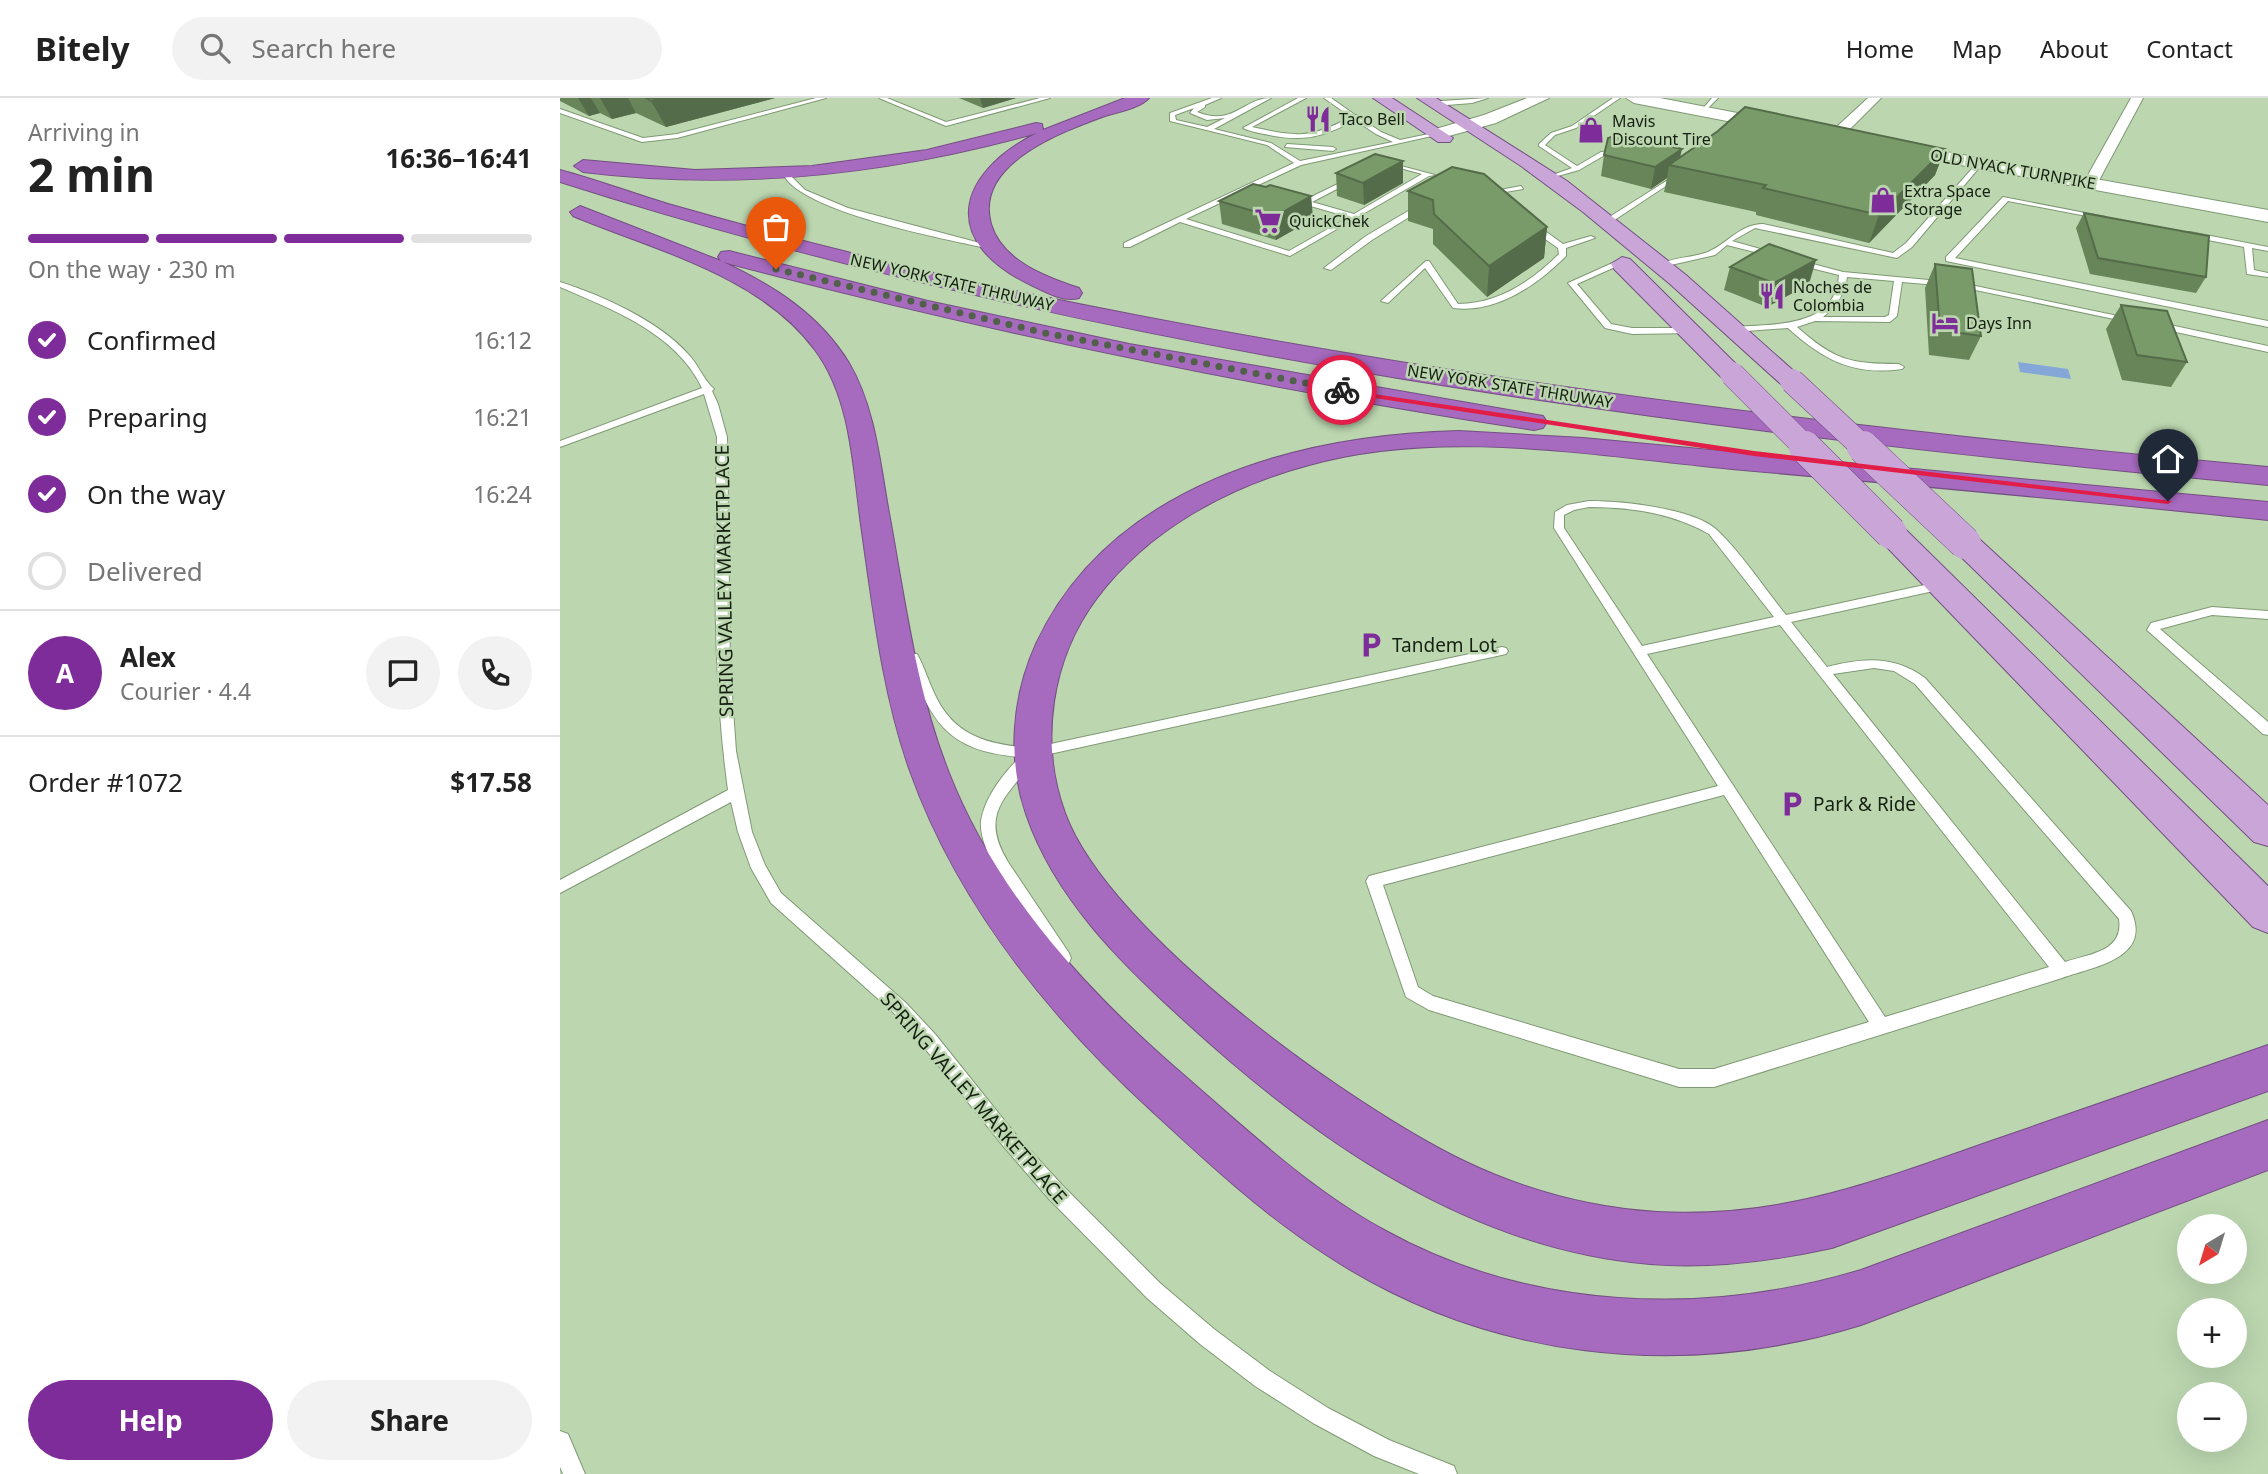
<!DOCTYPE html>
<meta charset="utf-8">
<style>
:root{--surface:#fff;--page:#f2f2f2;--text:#222;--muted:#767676;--line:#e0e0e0;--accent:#7f2c9b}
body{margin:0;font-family:"Noto Sans",sans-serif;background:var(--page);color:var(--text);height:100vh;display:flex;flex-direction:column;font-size:26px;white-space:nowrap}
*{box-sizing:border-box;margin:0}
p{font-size:23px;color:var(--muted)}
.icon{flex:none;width:38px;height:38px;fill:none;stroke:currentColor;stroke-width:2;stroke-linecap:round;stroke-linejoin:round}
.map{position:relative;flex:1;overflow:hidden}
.drawer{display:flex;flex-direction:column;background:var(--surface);width:560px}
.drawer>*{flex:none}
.needle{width:46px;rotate:218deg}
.tools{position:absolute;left:1617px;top:1116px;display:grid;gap:14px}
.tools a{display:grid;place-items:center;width:70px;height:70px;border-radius:50%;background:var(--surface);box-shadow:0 7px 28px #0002;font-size:35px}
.pin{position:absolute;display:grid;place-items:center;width:60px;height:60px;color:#fff;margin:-72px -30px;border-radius:50% 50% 50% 0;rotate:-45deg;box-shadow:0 0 7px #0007}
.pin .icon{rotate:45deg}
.courier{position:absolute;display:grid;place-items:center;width:70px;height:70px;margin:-35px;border:5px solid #e11d48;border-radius:50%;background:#fff;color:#222;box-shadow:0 2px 9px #0007}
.summary em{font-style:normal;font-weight:700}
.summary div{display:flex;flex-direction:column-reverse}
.summary{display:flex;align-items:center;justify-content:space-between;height:119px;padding:0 28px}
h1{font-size:46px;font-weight:700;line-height:52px}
.bar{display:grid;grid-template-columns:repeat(4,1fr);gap:10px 7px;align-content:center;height:84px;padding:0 28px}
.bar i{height:9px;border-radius:5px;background:var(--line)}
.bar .selected{background:var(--accent)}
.bar p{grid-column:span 4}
.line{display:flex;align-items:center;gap:18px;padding:0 28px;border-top:2px solid var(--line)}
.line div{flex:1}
.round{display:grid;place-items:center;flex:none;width:74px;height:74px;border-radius:37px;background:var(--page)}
ol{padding:0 28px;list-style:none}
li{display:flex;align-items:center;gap:21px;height:77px}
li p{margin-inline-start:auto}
li .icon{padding:7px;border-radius:50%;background:var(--accent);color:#fff;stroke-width:4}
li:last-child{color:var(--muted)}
li i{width:38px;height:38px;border:4px solid var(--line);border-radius:50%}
.button{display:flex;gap:14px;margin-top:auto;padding:14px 28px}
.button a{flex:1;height:80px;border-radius:42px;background:var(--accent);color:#fff;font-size:28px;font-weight:700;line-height:80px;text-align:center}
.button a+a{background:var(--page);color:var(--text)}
header{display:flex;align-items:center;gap:42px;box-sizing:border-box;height:98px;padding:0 35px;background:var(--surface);border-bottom:2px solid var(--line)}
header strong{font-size:33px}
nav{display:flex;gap:38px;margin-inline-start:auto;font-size:24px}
.search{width:490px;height:63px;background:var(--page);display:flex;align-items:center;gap:18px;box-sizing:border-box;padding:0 24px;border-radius:38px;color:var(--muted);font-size:26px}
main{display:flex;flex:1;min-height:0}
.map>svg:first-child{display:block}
.water{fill:#84a7d7}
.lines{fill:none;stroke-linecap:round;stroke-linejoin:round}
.lane-casing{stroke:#7f9974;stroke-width:2}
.street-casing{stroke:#7f9974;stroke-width:2}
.secondary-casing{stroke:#7f9974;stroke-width:2}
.primary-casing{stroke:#745082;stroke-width:2}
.highway-casing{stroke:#745082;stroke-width:2}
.lane{fill:#fff;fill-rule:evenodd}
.street{fill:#fff;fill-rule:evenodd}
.secondary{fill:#fff;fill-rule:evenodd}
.primary{fill:#caa6d8;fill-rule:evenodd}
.highway{fill:#a66abe;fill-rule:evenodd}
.primary-bridge-far1-casing{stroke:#745082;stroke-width:25;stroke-linecap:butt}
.primary-bridge-casing{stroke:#745082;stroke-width:33;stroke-linecap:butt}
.primary-bridge-far1{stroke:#caa6d8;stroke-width:24}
.primary-bridge{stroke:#caa6d8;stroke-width:32}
.wall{fill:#68855a}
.shaded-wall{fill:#556c4a}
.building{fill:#799b69;stroke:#556c4a;stroke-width:2}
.route{fill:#e11d48}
.done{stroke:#506049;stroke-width:7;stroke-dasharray:0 12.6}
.labels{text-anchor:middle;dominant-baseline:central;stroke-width:5;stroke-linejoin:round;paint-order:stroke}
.far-poi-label{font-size:16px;fill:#162012;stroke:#bcd7b0;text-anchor:start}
.far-street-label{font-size:16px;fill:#162012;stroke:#bcd7b0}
.street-label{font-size:19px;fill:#162012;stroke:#bcd7b0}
.poi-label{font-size:19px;fill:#162012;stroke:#bcd7b0;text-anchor:start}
</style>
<header>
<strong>Bitely</strong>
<div class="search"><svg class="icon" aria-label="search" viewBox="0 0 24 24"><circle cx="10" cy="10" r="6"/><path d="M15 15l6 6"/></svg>Search here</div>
<nav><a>Home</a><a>Map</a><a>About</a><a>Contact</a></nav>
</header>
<main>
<section class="drawer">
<div class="summary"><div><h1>2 min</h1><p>Arriving in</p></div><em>16:36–16:41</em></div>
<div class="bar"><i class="selected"></i><i class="selected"></i><i class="selected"></i><i></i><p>On the way · 230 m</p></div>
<ol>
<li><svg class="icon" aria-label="check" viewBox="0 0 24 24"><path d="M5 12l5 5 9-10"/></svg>Confirmed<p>16:12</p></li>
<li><svg class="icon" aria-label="check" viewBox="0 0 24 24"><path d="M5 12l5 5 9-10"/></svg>Preparing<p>16:21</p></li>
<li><svg class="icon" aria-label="check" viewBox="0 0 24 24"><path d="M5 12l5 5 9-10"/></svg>On the way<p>16:24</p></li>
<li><i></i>Delivered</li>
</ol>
<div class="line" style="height:126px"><b class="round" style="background:var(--accent);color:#fff">A</b><div><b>Alex</b><p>Courier · 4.4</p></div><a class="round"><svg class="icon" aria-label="chat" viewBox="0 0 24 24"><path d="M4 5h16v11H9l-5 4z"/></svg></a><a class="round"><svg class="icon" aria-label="phone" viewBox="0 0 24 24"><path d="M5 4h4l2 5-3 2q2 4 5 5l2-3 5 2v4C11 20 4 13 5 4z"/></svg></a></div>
<div class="line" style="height:91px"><div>Order #1072</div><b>$17.58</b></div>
<div class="button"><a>Help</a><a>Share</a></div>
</section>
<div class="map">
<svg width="1708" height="1376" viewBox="0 0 1708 1376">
<rect width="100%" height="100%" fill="#bcd7b0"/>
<path class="water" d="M1458,264l50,7 3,10 -51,-7z"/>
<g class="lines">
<g class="lane-casing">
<path id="lane" d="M256,0h10l-149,40 -35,4 -82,-29v-4l83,29 34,-4z
M319,0h8l59,24 94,-24h10l-104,28z
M652,0h9l-16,7v2l-8,5c37,15 46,-14 74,-14l-57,31 57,14 29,18 93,-19 -17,-8 -21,-14c-32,17 -50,22 -86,15 -8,-2 -18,-3 -26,-7l55,-30h8l-54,29c45,10 57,12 99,-10l-27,-19h7l24,17h4v2l22,15 19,8 38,-8 3,2 -140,31 -115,54 103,32 60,-34 -56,-16v-4l12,3 47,-23h4v2l-44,23 42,12 68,-40 -40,-11v-2l53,14 -6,1 -139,80 -110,-34 -50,25h-6v-4l170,-80 -27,-18 -97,-24v-8zM634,10l-4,5 17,7 18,-2 -18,9 -31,-7 -1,-5z
M928,0l-16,5 -38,3 -3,-2 10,-3z
M1053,0h7l-44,30 -21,7 -10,10 32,21 24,-14 23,-2 2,3 -21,2 -26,15 -32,9v-2l25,-9 -33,-22v-2l12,-11 21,-7z
M1152,0h6l-14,14h-4z
M727,46l46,3 3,2 -3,2 -48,-4z
M1418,64l5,1 -71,84 -15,11 -142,-30 -23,13 46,13v4l-51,-13 -12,10 -53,12 -4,-2c15,-8 34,-7 50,-13 19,-8 32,-28 55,-28l130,29 13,-10z
M222,73h4l19,19 43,18 147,39 -4,2c-41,-9 -198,-38 -209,-78z
M1119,75l5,1 -74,49 -7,-2z
M961,88l2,3 -35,6 -4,-2z
M1443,99l103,20 -4,2 -94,-18 -53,57 313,63v6l-322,-66v-4z
M860,106l7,2 -55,34 -41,30 -7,-2 42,-32z
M968,125h6l29,21 28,-8 4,2 -29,10v8c-29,29 -70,58 -113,52l-28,-40 -37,35 -7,-2 45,-40h3l29,43c40,0 74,-23 101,-50l-1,-6 -30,-21z
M1630,134l78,15v4l-16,-3 2,22 14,3v4l-21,-3 -3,-27 -57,-11v-4z
M1238,162l45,12 118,11 176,37 -4,3 -172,-36 -59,-5 -5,34 -7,6 -75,-1 -18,6c37,33 53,37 102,37l5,3 -2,2c-48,7 -79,-9 -114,-41l-55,4v-4l3,-1c38,-3 100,1 103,-52l-44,-11 -1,-2zM1287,179l47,4 -5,34 -4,2h-62c13,-10 22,-23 24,-40z
M1057,163l7,2 -47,21 34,40 21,4h59l3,1v4l-62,1 -27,-6 -37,-45z
M0,184c41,13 99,39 128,72 10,10 16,27 26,35l-2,2 6,13 9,33 3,230 6,84 16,81 13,33 16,28 125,110 29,31 81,101 47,51 98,98 53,45 56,42 58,37 61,32 65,26 3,8h-38l-45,-18 -61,-33 -58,-37 -55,-42 -53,-46 -98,-99 -45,-52 -81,-101 -28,-32 -124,-111 -20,-35 -13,-36 -7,-30 -171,91v-13l168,-90c-16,-116 -13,-237 -11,-353l-13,-43 -144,53v-6l142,-53c-26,-55 -89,-78 -142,-101z
M1596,224l112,24v6l-115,-25v-4z
M1029,403c32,0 106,7 129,30 24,23 47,58 68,84l157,-34 4,1 2,3 -6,4 -152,33 36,45c36,-9 67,-12 98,11l206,233c22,48 -39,56 -69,67l-348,109h-35l-19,-6 -231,-71 -23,-13 -40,-116 3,-5 349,-90 -164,-258 1,-16 12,-7zM1029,409c41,0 84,6 120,27l65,83 -132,29 -78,-118v-13l10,-5zM1220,527l269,342 -164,50 -238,-363zM1314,570l20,3 21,13 204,235c5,33 -30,35 -54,43l-232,-288zM1164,697l145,227 -155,47h-35l-246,-73 -15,-9 -35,-102z
M1652,509l56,4v8l-56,-4 -52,14 108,93v13l-5,-1 -116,-104 4,-7z
M942,549l4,1 2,3 -2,3 -470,103c-26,38 -59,54 -28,105l61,91 2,5 -2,5 -6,2 -6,-2c-21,-30 -80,-107 -76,-142 4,-24 22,-47 39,-64 -74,-6 -89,-36 -113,-100l2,-3h8c8,14 12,30 20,45 20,39 55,46 95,49z
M0,1333l8,3 17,40h-22l-3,-7z"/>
</g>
<g class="street-casing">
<path id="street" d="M1308,0h13l-41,41h-10v-6z
M1571,0h12l-46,86 -12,3 -2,-3z"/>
</g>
<g class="secondary-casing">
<path id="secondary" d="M967,0h22l-53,25 -58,16 -9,-5 3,-4 52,-15z
M1066,0h34l124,24 9,5 -9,5 -150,-29z
M1331,44l377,68v12l-383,-71 -3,-4 3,-4z"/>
</g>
<g class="primary-casing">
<path id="primary" d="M813,0h19l61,40 -3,4h-12z
M857,0h19l131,83 119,94 119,106 -4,5h-18l-113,-102 -87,-72 -62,-46z
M1062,159l8,2 111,110 4,5 -4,5h-18l-109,-110 -3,-5z
M1331,426l11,2 366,360v47l-15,-6 -373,-387 -4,-7 4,-7z
M1405,435l11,3 292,269v41l-14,-4 -300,-292 -4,-7 4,-7z"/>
</g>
<g class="highway-casing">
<path id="highway" d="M565,0h24c-9,10 -31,14 -44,18 -44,16 -131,48 -114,108 11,37 55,53 88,64l3,5 -3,5c-15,4 -32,-5 -46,-12 -93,-43 -79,-111 4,-153 -150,42 -299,58 -454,39l-9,-6 9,-6 112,10 117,-4 115,-16 109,-27 6,1 1,6z
M0,72c37,10 72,23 108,34 95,27 191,52 288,74 432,95 872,149 1312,189v18c-575,-54 -1156,-127 -1708,-303z
M20,108l141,55 -3,-4 3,-5 8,-1 199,50 201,43 414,72 4,6 -4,6 -9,2c-274,-42 -543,-97 -811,-168 51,24 96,52 126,101 26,44 31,100 40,150 16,87 27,177 60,260 48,122 139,220 237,304 62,54 125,113 198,153 146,81 320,87 477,40l407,-150v50l-407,155c-181,56 -376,35 -536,-71 -62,-40 -117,-91 -171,-141 -104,-95 -196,-208 -244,-342 -28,-79 -37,-163 -49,-246 -8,-58 -10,-127 -46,-175 -55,-75 -161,-100 -242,-134l-3,-4z
M899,333l124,7 685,64v18c-179,-19 -357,-35 -536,-51 -137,-13 -288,-42 -423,-4 -82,22 -161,65 -212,133 -46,61 -58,144 -32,215 44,120 286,294 401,349 59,28 125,46 191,50 129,7 224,-33 343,-74 89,-31 179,-62 268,-93v46l-436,157c-60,13 -120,21 -182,16 -180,-15 -334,-123 -463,-241 -65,-59 -132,-124 -161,-209 -19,-55 -14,-117 10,-170 74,-159 261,-209 423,-213z"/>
</g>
<use href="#lane" class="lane"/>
<use href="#street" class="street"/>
<use href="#secondary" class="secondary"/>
<use href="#primary" class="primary"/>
<use href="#highway" class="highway"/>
<g class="primary-bridge-far1-casing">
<path id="primary-bridge-far1" d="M1172,276l75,75
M1232,283l73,68"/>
</g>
<g class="primary-bridge-casing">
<path id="primary-bridge" d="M1245,349l86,86
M1303,349l102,96"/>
</g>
<use href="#primary-bridge-far1" class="primary-bridge-far1"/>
<use href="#primary-bridge" class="primary-bridge"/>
</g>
<path class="wall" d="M0,0h215l-109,29 -30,-14 -24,6 -12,-6 -11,3 -29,-15z
M399,0h57l-33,10z
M1385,51l-10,26 -66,68 -113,-28v-3l-92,-20 3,-14 -16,11 -50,-13 3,-21 76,3z
M776,75l67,10 -39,22 -27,-9z
M706,89l45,9 2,23 -37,21 -54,-16 -3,-23z
M848,93l139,36 -3,31 -57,39 -54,-53v-15l-25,-8z
M1524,115l122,64 -10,16 -106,-19 -14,-46z
M1375,166l46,72 -12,24 -40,-5 -4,-67z
M1170,169l79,17 -42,23 -43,-17z
M1561,207l66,57 -16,25 -49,-7 -16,-51z"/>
<path class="shaded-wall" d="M18,0h13l9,15 -11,3z
M40,0h28l8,15 -24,6z
M101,0h114l-109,29 -15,-26z
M420,0h36l-33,10z
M1122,51l-4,18 -9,-2 -2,13 -16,11 4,-22z
M1385,51l-10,26 -66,68 10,-28z
M843,63v22l-39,22 -1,-22z
M751,98l2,23 -37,21 -2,-23z
M987,129l-3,31 -57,39 2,-31z
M1256,162l-7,24 -42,23 7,-24z"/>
<path class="building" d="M86,0h15l-10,3z
M1185,9l200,42 -66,66 -116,-27 3,-3 -97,-20 49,-34z
M1058,37l64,14 -27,18 -51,-12 4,-17z
M815,56l28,7 -40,22 -27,-10z
M892,69l32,7 63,53 -58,39 -55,-52 -1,-14 -25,-9z
M693,86l13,3 4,-2 41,11 -37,21 -55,-16z
M1524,115l125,23 -3,41 -108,-19z
M1209,146l47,16 -42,23 -44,-16z
M1375,166l37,5 9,67 -41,-6z
M1561,207l46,6 20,51 -50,-7z"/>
<path class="route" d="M780,291l414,62 418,50 -4,3 -414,-48 -412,-63z"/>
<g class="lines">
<path class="done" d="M216,171l269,64 297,57"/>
</g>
<defs>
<g id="restaurant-bare" transform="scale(2.1)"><path d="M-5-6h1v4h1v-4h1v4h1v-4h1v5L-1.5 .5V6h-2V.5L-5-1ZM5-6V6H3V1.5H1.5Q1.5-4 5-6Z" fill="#7f2c9b" stroke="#bcd7b0" stroke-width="2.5" paint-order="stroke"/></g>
<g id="shop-bare" transform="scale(2.1)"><path d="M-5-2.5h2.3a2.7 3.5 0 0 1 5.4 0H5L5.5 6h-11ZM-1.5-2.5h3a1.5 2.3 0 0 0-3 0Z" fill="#7f2c9b" stroke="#bcd7b0" stroke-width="2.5" paint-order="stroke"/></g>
<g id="supermarket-bare" transform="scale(2.1)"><path d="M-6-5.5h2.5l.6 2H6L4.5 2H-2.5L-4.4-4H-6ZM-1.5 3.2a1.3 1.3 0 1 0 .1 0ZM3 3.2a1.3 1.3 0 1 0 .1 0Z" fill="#7f2c9b" stroke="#bcd7b0" stroke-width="2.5" paint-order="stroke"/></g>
<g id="hotel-bare" transform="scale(2.1)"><path d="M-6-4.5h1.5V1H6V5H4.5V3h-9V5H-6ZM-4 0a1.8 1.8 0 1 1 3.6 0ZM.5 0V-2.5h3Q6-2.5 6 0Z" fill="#7f2c9b" stroke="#bcd7b0" stroke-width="2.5" paint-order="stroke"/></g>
<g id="parking-bare" transform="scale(2.1)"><path d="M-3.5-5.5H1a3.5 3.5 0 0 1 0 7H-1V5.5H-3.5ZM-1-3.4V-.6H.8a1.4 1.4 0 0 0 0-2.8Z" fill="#7f2c9b" stroke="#bcd7b0" stroke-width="2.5" paint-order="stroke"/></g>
</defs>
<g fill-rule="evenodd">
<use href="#restaurant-bare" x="758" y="21"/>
<use href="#shop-bare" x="1031" y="32"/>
<use href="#shop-bare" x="1323" y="102"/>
<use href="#supermarket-bare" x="708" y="123"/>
<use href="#restaurant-bare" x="1212" y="198"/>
<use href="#hotel-bare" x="1385" y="225"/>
<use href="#parking-bare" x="811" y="547"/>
<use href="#parking-bare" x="1232" y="706"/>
</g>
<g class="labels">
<g class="far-poi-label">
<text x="779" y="21">Taco Bell</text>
<text x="1052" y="23">Mavis<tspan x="1052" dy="18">Discount Tire</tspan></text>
<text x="1344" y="93">Extra Space<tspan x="1344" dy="18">Storage</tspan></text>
<text x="729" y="123">QuickChek</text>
<text x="1233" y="189">Noches de<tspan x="1233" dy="18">Colombia</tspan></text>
<text x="1406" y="225">Days Inn</text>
</g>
<g class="far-street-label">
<text transform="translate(1453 71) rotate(10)">OLD NYACK TURNPIKE</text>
<text transform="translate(392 184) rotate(13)">NEW YORK STATE THRUWAY</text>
<text transform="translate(950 288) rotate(9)">NEW YORK STATE THRUWAY</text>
</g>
<g class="street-label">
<text transform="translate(164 483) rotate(-91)">SPRING VALLEY MARKETPLACE</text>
<text transform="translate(414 1000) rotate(49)">SPRING VALLEY MARKETPLACE</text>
</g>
<g class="poi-label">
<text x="832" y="547">Tandem Lot</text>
<text x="1253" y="706">Park &amp; Ride</text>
</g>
</g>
</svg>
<div class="tools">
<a><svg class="needle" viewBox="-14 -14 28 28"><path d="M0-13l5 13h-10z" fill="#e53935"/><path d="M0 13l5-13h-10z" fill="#767676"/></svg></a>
<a>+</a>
<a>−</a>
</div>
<div class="pin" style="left:216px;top:171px;background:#ea580c"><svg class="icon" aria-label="bag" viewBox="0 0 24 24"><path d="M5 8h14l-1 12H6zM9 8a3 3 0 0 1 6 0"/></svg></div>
<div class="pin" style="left:1608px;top:403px;background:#1f2937"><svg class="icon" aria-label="home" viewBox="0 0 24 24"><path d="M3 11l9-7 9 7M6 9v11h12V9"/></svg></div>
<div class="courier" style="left:782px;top:292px"><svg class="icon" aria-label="bike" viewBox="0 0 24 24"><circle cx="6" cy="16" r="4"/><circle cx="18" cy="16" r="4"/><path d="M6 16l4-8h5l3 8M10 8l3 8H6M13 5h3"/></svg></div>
</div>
</main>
